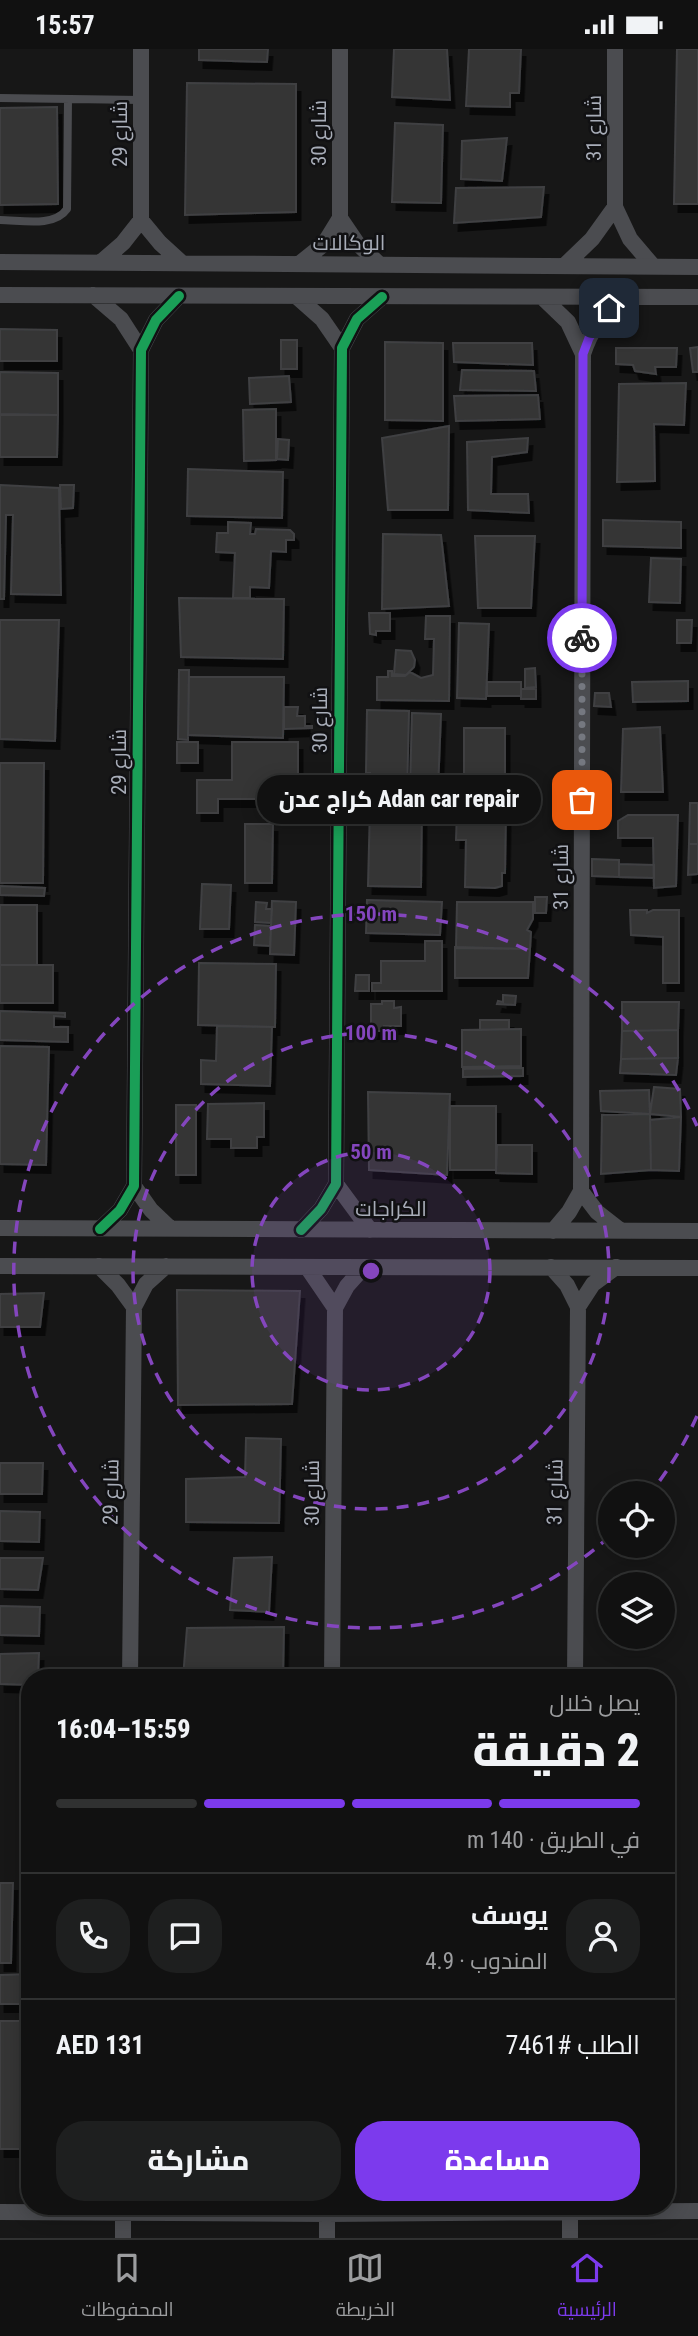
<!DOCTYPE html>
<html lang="ar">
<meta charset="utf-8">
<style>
:root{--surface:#111;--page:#1e1f1f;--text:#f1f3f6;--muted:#9c9d9f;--line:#303131;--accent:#7c3aed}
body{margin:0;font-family:"Roboto Condensed",Cairo,sans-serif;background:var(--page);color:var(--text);direction:rtl;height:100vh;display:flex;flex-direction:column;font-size:26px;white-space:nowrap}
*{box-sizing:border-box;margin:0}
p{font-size:23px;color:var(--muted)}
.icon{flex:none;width:38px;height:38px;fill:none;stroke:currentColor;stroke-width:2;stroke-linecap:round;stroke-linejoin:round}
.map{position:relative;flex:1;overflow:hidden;direction:ltr}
.panel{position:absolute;left:21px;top:1620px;width:654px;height:546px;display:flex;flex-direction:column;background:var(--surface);border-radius:28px;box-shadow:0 4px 18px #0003,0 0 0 2px var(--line);direction:rtl}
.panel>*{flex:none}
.buttons{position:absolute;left:598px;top:1432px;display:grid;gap:14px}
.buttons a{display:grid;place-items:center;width:77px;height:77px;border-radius:50%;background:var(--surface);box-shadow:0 4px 18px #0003,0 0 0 2px var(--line);font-size:35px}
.pin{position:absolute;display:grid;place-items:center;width:60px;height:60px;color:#fff;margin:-30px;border-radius:14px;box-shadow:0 4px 10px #0006}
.courier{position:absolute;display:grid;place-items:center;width:70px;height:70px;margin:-35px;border:5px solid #7c3aed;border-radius:50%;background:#fff;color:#222;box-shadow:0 2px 9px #0007}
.bubble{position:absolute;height:49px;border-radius:24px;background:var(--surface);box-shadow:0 4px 18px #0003,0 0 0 2px var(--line);font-size:23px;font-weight:800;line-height:49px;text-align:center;direction:rtl}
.summary em{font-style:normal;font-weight:800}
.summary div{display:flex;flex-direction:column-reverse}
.summary{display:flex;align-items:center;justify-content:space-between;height:119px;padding:0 35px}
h1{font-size:46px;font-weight:800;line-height:52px}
.bar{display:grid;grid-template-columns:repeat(4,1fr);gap:10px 7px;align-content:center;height:84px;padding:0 35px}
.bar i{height:9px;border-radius:5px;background:var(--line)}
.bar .current{background:var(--accent)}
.bar p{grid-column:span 4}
.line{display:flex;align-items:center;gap:18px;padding:0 35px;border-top:2px solid var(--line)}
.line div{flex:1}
.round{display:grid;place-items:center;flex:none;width:74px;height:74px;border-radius:28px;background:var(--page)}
.cta{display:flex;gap:14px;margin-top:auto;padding:14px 35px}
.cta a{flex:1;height:80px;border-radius:28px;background:var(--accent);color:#fff;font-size:28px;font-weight:800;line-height:80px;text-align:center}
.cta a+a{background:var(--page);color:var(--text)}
.status{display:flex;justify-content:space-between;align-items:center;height:49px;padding:0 35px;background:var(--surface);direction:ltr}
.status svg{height:19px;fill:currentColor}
.tab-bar{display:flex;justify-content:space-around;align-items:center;height:98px;border-top:2px solid var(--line);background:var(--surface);font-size:19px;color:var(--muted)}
.tab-bar a{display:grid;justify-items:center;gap:4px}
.tab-bar .current{color:var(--accent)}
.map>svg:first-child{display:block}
.building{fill:#353536;stroke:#3f4043;stroke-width:2;filter:url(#shadow)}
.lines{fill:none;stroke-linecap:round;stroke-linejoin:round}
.service{stroke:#4b4c50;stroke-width:8}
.minor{stroke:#4b4c50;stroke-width:16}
.cycleway-casing{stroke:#111113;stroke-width:15}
.cycleway{stroke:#1a9f57;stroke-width:10}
.done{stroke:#757880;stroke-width:7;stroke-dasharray:0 12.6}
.route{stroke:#7c3aed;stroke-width:9}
.ring{fill:none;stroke:#8446be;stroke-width:3.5;stroke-dasharray:12 9}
.labels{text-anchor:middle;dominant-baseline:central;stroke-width:5;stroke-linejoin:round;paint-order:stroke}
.street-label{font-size:21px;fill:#a8adb8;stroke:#111113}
.centre{fill:#8446be;stroke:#111113;stroke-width:3.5}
.ring-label{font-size:21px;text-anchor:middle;font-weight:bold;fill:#8446be;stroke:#111113;stroke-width:5;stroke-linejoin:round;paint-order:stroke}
</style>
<div class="status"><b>15:57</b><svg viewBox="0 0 49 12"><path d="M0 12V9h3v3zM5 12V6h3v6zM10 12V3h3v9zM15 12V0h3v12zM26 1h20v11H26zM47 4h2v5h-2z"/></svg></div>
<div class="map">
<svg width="698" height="2189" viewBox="0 0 698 2189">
<defs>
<filter id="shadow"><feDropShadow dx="4.5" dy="8" stdDeviation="0" flood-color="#0009"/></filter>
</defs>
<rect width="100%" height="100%" fill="#171717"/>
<path class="building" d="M199,0h69l-1,13 -68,-2z
M394,0h53l3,51 -58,-3z
M469,0h52l-2,44h-9v14l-44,-1z
M677,0h21v155h-24z
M187,34l109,1v128l-111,3z
M57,58l1,97 -58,1v-97z
M395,74l48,2 -2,78 -49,-1z
M507,89l-5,43 -41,-2 1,-38z
M544,138l-3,30 -87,6 2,-35z
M0,280l57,1v31h-57z
M281,291h16v29h-16z
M385,293l58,1v78l-58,-1z
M453,294h79l1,22 -79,-3z
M698,298v25h-5l-3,-24z
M616,299h61l-1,19h-21l1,7 -21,-3 -2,-6 -17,-1z
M462,321l72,1 2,20 -76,-1z
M0,323l58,1v42l-58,-1z
M289,327l2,26 -41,2 -1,-26z
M686,334l-2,42 -30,-1 1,57 -38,1 2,-98z
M538,346l2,24 -84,2 -2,-25z
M276,360v51l-32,1 -1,-51z
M0,366h58l-1,42h-57z
M449,377l-1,84h-60l-6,-72z
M528,389l-1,14 -35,5 -1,37h37l1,19 -61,-3 -1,-68z
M278,390l11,1 -1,20 -11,-1z
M188,420l95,3 -1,46 -95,-2z
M0,436l59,3 2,107 -50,-1 2,-79h-7l-2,84h-4z
M60,436h14l-1,23 -12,1z
M603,471l78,2v26l-78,-2z
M228,473l23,1 -1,11h5l1,-5 34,1 4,4v6h-8v12l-15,-1 -2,37 -19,-1v11h-17l2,-45 -19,-1 1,-19h11z
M383,485l58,1 8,71 -67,3z
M475,487h60l-4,72h-53z
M651,509l30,1 -1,44 -31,-1z
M179,549l105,1 -1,60 -102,-2z
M369,564h21v18h-14v4l-6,-1z
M426,567h24l-1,85 -72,-1v-23h11v-6h4v5h13l5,-4 11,6 12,-3 1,-36h-9z
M0,571h59l-4,121 -55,-2z
M677,571h15l-1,23h-14z
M459,574l30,1 -3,75 -29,-1z
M396,601l15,1 4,9 -1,7 -8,8 -12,-1z
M535,619l1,19 -11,1v-19z
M179,621h10l-1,70 -10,-1z
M189,628h95l-1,61 -95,-3z
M688,632v20l-55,1 -1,-20z
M487,633h34v14h-34z
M521,640h15v10h-15z
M595,644h14l2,14 -17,-1z
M284,658h14l-1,9h8v10h7v2l-28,1z
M367,661l42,1 -2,84 -37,-1v-21h-4z
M412,664l29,1 -3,76 -28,-3z
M660,678l3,65h-42l2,-63z
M464,679h41v52h6l-3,17h-44v-6h-6v-10h6z
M177,693h21v21h-21z
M232,693h66v42h-13v15h-67v14h-21v-33h35z
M0,714h44l-1,120h-43z
M472,753h18v10h16l-1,61h-3v13l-7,2 -30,-1 1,-47h-10l1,-29h15z
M690,754h8v41h-9z
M370,757h52l-1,81 -53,-1z
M628,766h50l-2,71 -22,2 -1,-50h-35v-17z
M245,775h28l-1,59h-27z
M689,795h9v30l-10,1z
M592,810l27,1v17l-27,-1z
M619,815l35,1v13l-35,-1z
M202,835l29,1 -2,44h-29z
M0,837l45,2 -1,8 -44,-1z
M535,848h12l-1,16h-11z
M367,851l75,2 -2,33 -74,-2z
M272,852l24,1 -2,53 -24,-1z
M256,853l11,1 -1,6h6l-1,14 -16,-1z
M457,853h76v17l-6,11 4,2 -1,17 -74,-1z
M0,856h37v60h-37z
M630,861h17v3l6,-3h26v73h-16v-46l-32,-2z
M255,876l16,1 -1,20 -16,-1z
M425,892h17v50h-70v-8h9v-22h44z
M455,898l75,2 -2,29h-73z
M199,914l77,1 -1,63 -77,-2z
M0,916h53v38h-53z
M356,926h13v16h-14z
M503,946l13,1 -1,9 -18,-1 1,-3 5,1z
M382,952h12v7l7,-1v19h-17v5h-13v-27h11z
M622,953h57l-1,28 -56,1z
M0,962l65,2v4l-11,-1v11h14v15l-68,-2z
M480,971h29v9l-29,1z
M217,977l55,1 -2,59 -69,-2v-24l15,1z
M521,980v37l-59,1v-37z
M678,981v28l-57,1 1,-28z
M0,997l49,1 -3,118 -46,-1z
M678,1009l-2,17 -56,-2 1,-14z
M523,1019v8l-60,1v-8z
M654,1038l26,2 1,28 -31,-3z
M649,1041l1,24 -49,-3 -1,-20z
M368,1043l82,2 -3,81 -78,-5z
M264,1054v34h-7v11h-26v-9h-24l1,-35z
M176,1056h20v70h-20z
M450,1057h46v64h-46z
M650,1065l1,56 -50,4 1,-59z
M681,1068l-2,54 -28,-1 -1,-50z
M497,1096h35v29l-36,-1z
M177,1241l123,1 -8,113 -114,1z
M44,1244l-4,34h-40v-33z
M246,1389l35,1 -2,84 -93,-1v-43l59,-2z
M0,1414h43l-1,31h-42z
M0,1462l40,1 -1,30 -39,-1z
M272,1508l-3,55 -39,-2 4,-52z
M0,1509h43l-5,32 -38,-1z
M0,1557l40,1 -1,29 -39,-1z
M284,1578l-1,51h-100l4,-50z
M39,1604l-1,25h-8v7l-30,-1v-30z
M0,1834h13l-2,80h-11z
M30,1925v30h-30v-29z
M0,1972h30v128h-30z"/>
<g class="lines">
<path class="service" d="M0,49l141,2
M0,171c20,0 54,8 67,-11l1,-110"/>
<path class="minor" d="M615,0v158l15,32 23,27
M340,169l17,25 22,21
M141,171l19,23 22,20
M0,213l698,5
M101,213l22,-19 18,-23v-171
M299,215l25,-20 16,-26v-169
M564,217l28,-27 23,-32
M0,246l698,2
M93,246l28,24 20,31
M296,247l26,23 20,29
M542,248l26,25 15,32
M336,1135l34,46
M134,1137l17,24 20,19
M581,1142l16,21 23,18
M0,1179l698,3
M100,1180l20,-19 14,-24 7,-836 15,-30 23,-24
M301,1181l20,-21 15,-25 6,-836 15,-29 25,-22
M553,1182l16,-19 12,-21 2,-837c8,-24 20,-41 40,-57
M0,1217l698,2
M99,1217l19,19 16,22
M307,1218l28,41
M551,1218l16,18 11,22 -3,371
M578,1258l15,-23 23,-17
M130,1629l4,-371 12,-23 20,-18
M332,1629l3,-370 12,-22 17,-19
M123,2158v31
M570,2158v31
M0,2163l327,2 371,-3
M327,2189v-31"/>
<g class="cycleway-casing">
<path id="cycleway" d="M100,1180l20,-19 14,-24 7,-836 15,-30 23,-24
M301,1181l20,-21 15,-25 6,-836 15,-29 25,-22"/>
</g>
<use href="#cycleway" class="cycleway"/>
</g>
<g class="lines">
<path class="done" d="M582,751v-162"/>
<path class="route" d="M582,589l1,-284 6,-16 20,-30"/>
</g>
<circle cx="371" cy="1222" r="119" fill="#8446be" fill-opacity=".12"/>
<g class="ring">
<circle cx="371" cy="1222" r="119"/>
<circle cx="371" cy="1222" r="238"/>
<path d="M697 1367A357 357 0 0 1 652 1442M610 1487A357 357 0 1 1 697 1077"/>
</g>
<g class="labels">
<g class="street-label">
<text transform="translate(594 79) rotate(-90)">شارع 31</text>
<text transform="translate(319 84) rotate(-90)">شارع 30</text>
<text transform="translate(120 85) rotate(-90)">شارع 29</text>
<text x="349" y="194">الوكالات</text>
<text transform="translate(320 671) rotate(-90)">شارع 30</text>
<text transform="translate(119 713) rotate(-90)">شارع 29</text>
<text transform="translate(561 828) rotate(-90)">شارع 31</text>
<text x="391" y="1160">الكراجات</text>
<text transform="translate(111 1443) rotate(-89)">شارع 29</text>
<text transform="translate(555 1443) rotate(-89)">شارع 31</text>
<text transform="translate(312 1444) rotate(-90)">شارع 30</text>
</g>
</g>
<circle cx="371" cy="1222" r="10" class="centre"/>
<g class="ring-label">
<text x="371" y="872">150 m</text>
<text x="371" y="991">100 m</text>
<text x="371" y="1110">50 m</text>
</g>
</svg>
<div class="buttons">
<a><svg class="icon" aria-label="locate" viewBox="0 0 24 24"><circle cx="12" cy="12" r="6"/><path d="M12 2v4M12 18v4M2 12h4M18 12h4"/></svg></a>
<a><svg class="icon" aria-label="layers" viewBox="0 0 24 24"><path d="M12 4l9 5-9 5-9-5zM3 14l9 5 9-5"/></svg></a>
</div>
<div class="pin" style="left:582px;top:751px;background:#ea580c"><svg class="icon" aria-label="bag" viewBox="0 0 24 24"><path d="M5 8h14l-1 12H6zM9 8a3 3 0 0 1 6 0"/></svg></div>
<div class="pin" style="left:609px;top:259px;background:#1f2937"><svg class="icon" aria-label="home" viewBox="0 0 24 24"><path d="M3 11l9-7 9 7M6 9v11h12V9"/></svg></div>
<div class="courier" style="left:582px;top:589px"><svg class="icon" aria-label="bike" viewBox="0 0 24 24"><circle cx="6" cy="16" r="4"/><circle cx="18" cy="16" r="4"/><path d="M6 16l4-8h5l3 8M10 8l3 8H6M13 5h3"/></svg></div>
<div class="bubble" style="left:257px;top:726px;width:284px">Adan car repair كراج عدن</div>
<section class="panel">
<div class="summary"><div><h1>2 دقيقة</h1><p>يصل خلال</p></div><em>15:59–16:04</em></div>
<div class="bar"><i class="current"></i><i class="current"></i><i class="current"></i><i></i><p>في الطريق · 140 m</p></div>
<div class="line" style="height:126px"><a class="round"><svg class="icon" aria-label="person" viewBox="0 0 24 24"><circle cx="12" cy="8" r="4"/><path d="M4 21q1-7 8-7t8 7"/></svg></a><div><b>يوسف</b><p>المندوب · 4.9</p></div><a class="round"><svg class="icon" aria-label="chat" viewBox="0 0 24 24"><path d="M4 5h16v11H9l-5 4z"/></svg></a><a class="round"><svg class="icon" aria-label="phone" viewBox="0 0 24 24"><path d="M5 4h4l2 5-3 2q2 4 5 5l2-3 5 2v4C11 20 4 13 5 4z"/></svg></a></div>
<div class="line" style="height:91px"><div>الطلب #7461</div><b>AED 131</b></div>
<div class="cta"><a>مساعدة</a><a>مشاركة</a></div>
</section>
</div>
<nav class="tab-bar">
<a class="current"><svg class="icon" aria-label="home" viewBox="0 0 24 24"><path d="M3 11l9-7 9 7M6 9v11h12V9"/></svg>الرئيسية</a>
<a><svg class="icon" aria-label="map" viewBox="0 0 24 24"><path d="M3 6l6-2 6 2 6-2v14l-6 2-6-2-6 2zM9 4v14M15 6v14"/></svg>الخريطة</a>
<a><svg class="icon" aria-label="saved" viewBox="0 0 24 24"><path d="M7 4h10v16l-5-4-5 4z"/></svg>المحفوظات</a>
</nav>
